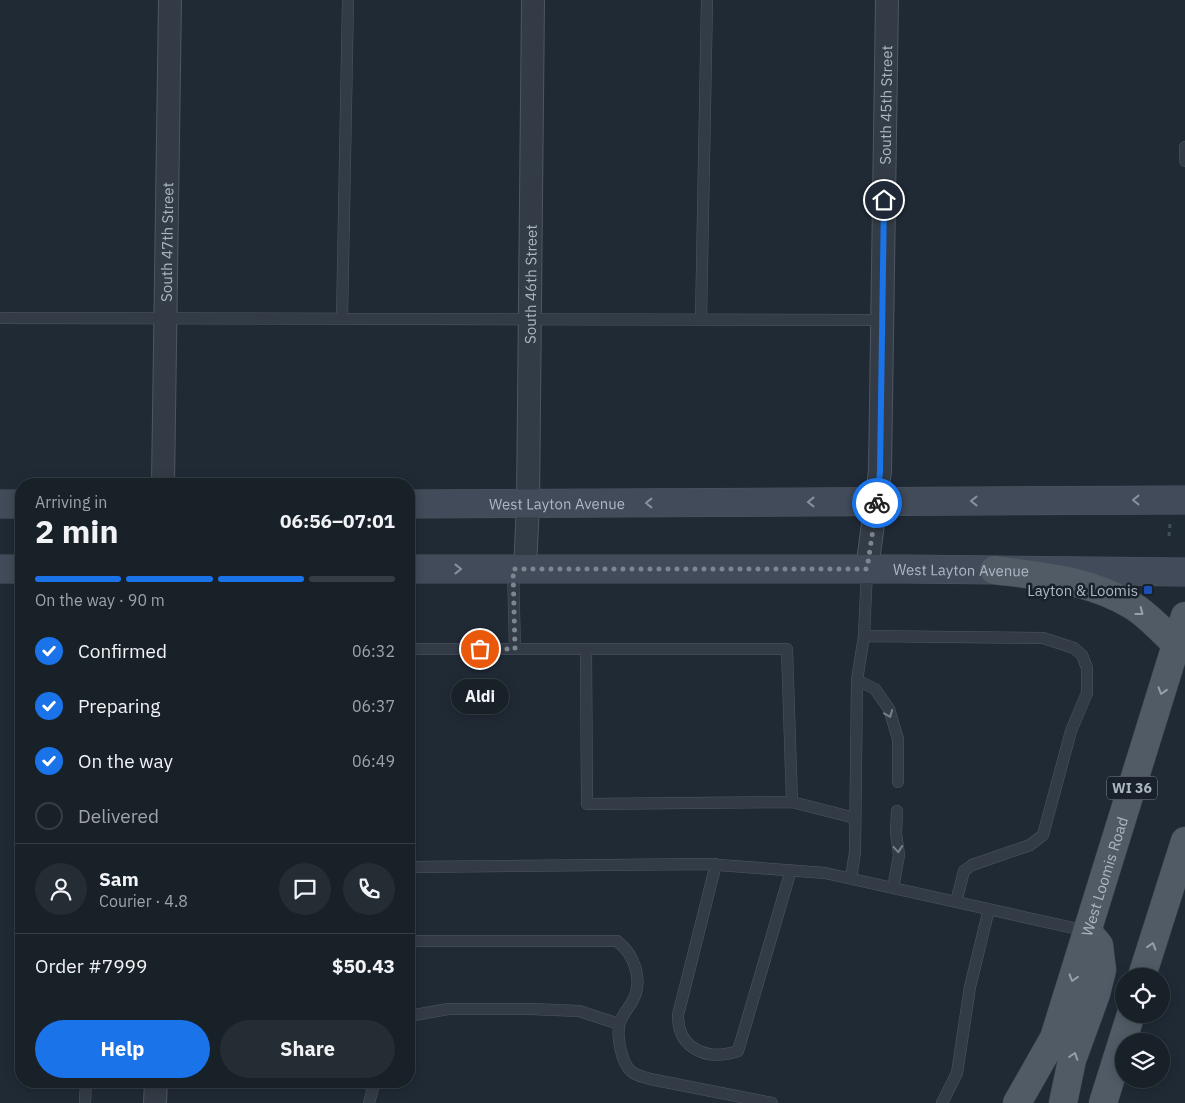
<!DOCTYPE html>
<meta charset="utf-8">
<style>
:root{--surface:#182028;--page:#252d34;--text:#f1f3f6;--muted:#9fa3a8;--line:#363e45;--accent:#1a73e8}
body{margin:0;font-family:"IBM Plex Sans",sans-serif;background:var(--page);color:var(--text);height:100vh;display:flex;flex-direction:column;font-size:19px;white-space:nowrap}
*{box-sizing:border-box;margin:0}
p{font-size:16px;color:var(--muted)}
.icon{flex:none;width:28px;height:28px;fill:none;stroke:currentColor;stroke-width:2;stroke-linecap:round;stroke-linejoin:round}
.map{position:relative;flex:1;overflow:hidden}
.drawer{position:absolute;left:15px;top:478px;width:400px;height:610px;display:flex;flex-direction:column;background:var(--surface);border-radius:20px;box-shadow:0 2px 12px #0003,0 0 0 1px var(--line)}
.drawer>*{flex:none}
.controls{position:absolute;left:1115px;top:968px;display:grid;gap:10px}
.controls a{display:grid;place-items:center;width:55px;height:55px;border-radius:50%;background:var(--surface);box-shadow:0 2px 12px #0003,0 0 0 1px var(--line);font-size:25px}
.pin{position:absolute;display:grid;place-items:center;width:42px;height:42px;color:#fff;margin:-21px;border:2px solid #fff;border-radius:50%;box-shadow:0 1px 5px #0007}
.courier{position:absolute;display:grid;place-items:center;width:50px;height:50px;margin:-25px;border:4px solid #1a73e8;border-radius:50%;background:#fff;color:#222;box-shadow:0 1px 6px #0007}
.bubble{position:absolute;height:35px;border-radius:18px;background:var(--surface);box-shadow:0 2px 12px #0003,0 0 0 1px var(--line);font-size:16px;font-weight:700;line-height:35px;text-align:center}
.headline em{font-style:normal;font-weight:700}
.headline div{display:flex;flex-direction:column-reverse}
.headline{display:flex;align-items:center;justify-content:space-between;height:85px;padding:0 20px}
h1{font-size:32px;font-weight:700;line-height:38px}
.bar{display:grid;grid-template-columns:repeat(4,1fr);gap:8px 5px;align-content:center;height:60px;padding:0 20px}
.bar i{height:6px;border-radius:4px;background:var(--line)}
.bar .current{background:var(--accent)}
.bar p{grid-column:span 4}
.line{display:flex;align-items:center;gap:12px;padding:0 20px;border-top:1px solid var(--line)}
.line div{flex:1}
.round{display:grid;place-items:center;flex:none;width:52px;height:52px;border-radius:26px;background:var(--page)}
ol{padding:0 20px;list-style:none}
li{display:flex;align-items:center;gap:15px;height:55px}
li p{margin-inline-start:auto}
li .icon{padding:5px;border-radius:50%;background:var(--accent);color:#fff;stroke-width:4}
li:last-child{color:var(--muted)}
li i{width:28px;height:28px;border:2px solid var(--line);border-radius:50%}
.primary-button{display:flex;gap:10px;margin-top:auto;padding:10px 20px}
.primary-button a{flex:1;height:58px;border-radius:30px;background:var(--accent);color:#fff;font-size:20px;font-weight:700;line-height:58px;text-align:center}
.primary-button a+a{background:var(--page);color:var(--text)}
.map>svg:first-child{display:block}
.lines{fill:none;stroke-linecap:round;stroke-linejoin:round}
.lane-casing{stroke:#4e5761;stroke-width:12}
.street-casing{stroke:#4e5761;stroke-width:24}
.secondary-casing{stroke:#4e5761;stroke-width:29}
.primary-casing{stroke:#3d454f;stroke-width:29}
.path{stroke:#3f5254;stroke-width:3;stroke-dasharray:4 4;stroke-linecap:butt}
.lane{stroke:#333c46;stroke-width:11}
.street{stroke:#333c46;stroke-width:22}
.secondary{stroke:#414b59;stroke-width:28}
.primary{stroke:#515b66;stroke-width:28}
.oneway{stroke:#87919e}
.oneway2{stroke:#96a0ac}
.oneway3{stroke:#76808b}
.done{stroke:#7c8691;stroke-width:5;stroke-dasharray:0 9}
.route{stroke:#1a73e8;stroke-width:6}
.transit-dot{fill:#1a4fb4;stroke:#19212a;stroke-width:2}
.labels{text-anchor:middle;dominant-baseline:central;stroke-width:5;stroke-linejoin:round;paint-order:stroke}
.shield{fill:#19212a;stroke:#818a95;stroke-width:1}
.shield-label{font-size:14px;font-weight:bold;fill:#adb7c3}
.street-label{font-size:15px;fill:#adb7c3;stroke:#19212a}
.poi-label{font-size:15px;fill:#adb7c3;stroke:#19212a;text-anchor:end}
</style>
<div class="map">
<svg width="1185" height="1103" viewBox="0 0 1185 1103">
<rect width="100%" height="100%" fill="#202a35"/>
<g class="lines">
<g class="lane-casing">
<path id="lane" d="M1185,147v14
M0,318l882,2
M342,319l6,-319
M701,320l6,-320
M513,569l2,80
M864,636l179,2 31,10 8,7 5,13v25l-16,38 -28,104 -13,10 -58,20 -8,6 -8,31
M409,649h378l5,153 63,16
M586,649l1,155 205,-2
M857,680l18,9 14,20 9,30v43
M716,864l-38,151c0,35 30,46 60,36l53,-181
M409,867l297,-3 119,9 262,58
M851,878l4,-26 2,-172 7,-44 3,-67
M893,888l6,-33 -3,-22 1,-22
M409,941h208c18,14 27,40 15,61 -4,7 -9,12 -12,20 -4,13 1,41 12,50 5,4 13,5 18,7l122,24
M409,1016l39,-7h83l48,2 40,13
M85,1103l1,-22
M369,1103l6,-22
M942,1103l15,-30 13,-86 19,-78"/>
</g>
<g class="street-casing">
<g id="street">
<path id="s1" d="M163,484l7,-484"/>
<path id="s2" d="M525,569l3,-65 5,-504"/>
<path id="s3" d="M867,569l13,-98 7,-471"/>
<path d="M155,1103l1,-22"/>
</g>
</g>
<g class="secondary-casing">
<g id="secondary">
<path d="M0,504h21"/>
<path id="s4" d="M409,504l776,-4"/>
<path d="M0,569h21"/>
<path id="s5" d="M409,569h497l279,3"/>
</g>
</g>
<g class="primary-casing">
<g id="primary">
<path d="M994,570c47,6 98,10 139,36 16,10 29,25 43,38"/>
<path d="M1142,976l43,-135"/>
<path id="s6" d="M1017,1103l37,-65 131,-422"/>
<path d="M1063,1103l9,-43 24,-66 6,-24 -3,-25 -12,-14"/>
<path d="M1103,1103l28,-89"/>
</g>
</g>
<path class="path" d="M1169,536l1,-12"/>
<use href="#lane" class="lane"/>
<use href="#street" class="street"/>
<use href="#secondary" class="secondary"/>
<use href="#primary" class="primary"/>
</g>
<defs><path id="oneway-chevron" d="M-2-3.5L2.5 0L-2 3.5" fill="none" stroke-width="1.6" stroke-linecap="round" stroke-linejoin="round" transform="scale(1.25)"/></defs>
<g class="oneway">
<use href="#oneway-chevron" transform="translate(1136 500) rotate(180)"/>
<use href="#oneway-chevron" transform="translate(974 501) rotate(180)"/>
<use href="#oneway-chevron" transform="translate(811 502) rotate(180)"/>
<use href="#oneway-chevron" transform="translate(649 503) rotate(180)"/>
<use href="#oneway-chevron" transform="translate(458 569)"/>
</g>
<g class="oneway2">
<use href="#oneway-chevron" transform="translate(1140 612) rotate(37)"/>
<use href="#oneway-chevron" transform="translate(1162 691) rotate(107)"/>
<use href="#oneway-chevron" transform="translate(1152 946) rotate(-73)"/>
<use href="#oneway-chevron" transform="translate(1073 978) rotate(107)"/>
<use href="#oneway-chevron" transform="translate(1074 1056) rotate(-72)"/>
</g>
<g class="oneway3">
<use href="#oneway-chevron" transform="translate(889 714) rotate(68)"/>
<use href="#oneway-chevron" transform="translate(898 849) rotate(85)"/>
</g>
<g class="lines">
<path class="done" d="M480,649h35l-2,-80h354l10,-66"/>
<path class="route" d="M877,503l3,-32 4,-271"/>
</g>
<rect class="transit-dot" x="1143" y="585" width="10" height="10" rx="2.5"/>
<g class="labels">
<rect class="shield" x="1107" y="776.5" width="50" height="23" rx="4"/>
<g class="shield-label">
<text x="1132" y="788">WI 36</text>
</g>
<g class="street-label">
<text stroke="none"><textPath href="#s3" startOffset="465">South 45th Street</textPath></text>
<text stroke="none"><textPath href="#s1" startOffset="242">South 47th Street</textPath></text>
<text stroke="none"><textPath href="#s2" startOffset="285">South 46th Street</textPath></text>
<text stroke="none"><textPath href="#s4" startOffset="148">West Layton Avenue</textPath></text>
<text stroke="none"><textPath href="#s5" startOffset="552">West Layton Avenue</textPath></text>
<text stroke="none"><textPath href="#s6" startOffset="244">West Loomis Road</textPath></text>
</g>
<g class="poi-label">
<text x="1138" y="590">Layton &amp; Loomis</text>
</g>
</g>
</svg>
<div class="controls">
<a><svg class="icon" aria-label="locate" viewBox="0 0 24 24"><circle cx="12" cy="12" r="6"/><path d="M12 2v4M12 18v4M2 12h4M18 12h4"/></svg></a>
<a><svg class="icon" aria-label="layers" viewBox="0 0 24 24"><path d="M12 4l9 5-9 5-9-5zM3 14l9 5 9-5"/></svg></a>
</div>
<div class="pin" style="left:480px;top:649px;background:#ea580c"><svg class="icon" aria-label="bag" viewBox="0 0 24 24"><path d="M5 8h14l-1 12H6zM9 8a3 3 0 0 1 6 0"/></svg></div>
<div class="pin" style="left:884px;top:200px;background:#1f2937"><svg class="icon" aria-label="home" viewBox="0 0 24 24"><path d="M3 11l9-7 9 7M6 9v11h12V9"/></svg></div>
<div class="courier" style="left:877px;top:503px"><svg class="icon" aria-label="bike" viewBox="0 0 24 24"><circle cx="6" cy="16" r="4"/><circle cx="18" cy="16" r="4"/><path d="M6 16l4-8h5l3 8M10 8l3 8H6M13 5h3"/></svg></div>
<div class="bubble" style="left:451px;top:679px;width:58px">Aldi</div>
<section class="drawer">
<div class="headline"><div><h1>2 min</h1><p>Arriving in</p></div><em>06:56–07:01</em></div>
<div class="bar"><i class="current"></i><i class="current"></i><i class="current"></i><i></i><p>On the way · 90 m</p></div>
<ol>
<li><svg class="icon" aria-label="check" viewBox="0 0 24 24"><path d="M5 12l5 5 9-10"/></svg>Confirmed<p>06:32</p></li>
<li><svg class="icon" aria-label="check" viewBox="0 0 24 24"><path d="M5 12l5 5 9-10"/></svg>Preparing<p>06:37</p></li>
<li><svg class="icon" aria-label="check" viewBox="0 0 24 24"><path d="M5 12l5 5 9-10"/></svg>On the way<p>06:49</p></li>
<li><i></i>Delivered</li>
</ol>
<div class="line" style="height:90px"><a class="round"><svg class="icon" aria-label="person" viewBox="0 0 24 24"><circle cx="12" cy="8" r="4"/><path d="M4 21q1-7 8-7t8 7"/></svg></a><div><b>Sam</b><p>Courier · 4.8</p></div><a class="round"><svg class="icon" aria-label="chat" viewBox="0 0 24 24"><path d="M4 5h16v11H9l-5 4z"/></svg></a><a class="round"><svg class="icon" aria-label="phone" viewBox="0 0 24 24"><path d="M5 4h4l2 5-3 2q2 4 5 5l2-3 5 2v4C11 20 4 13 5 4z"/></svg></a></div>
<div class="line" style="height:65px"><div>Order #7999</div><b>$50.43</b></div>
<div class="primary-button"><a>Help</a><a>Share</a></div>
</section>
</div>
